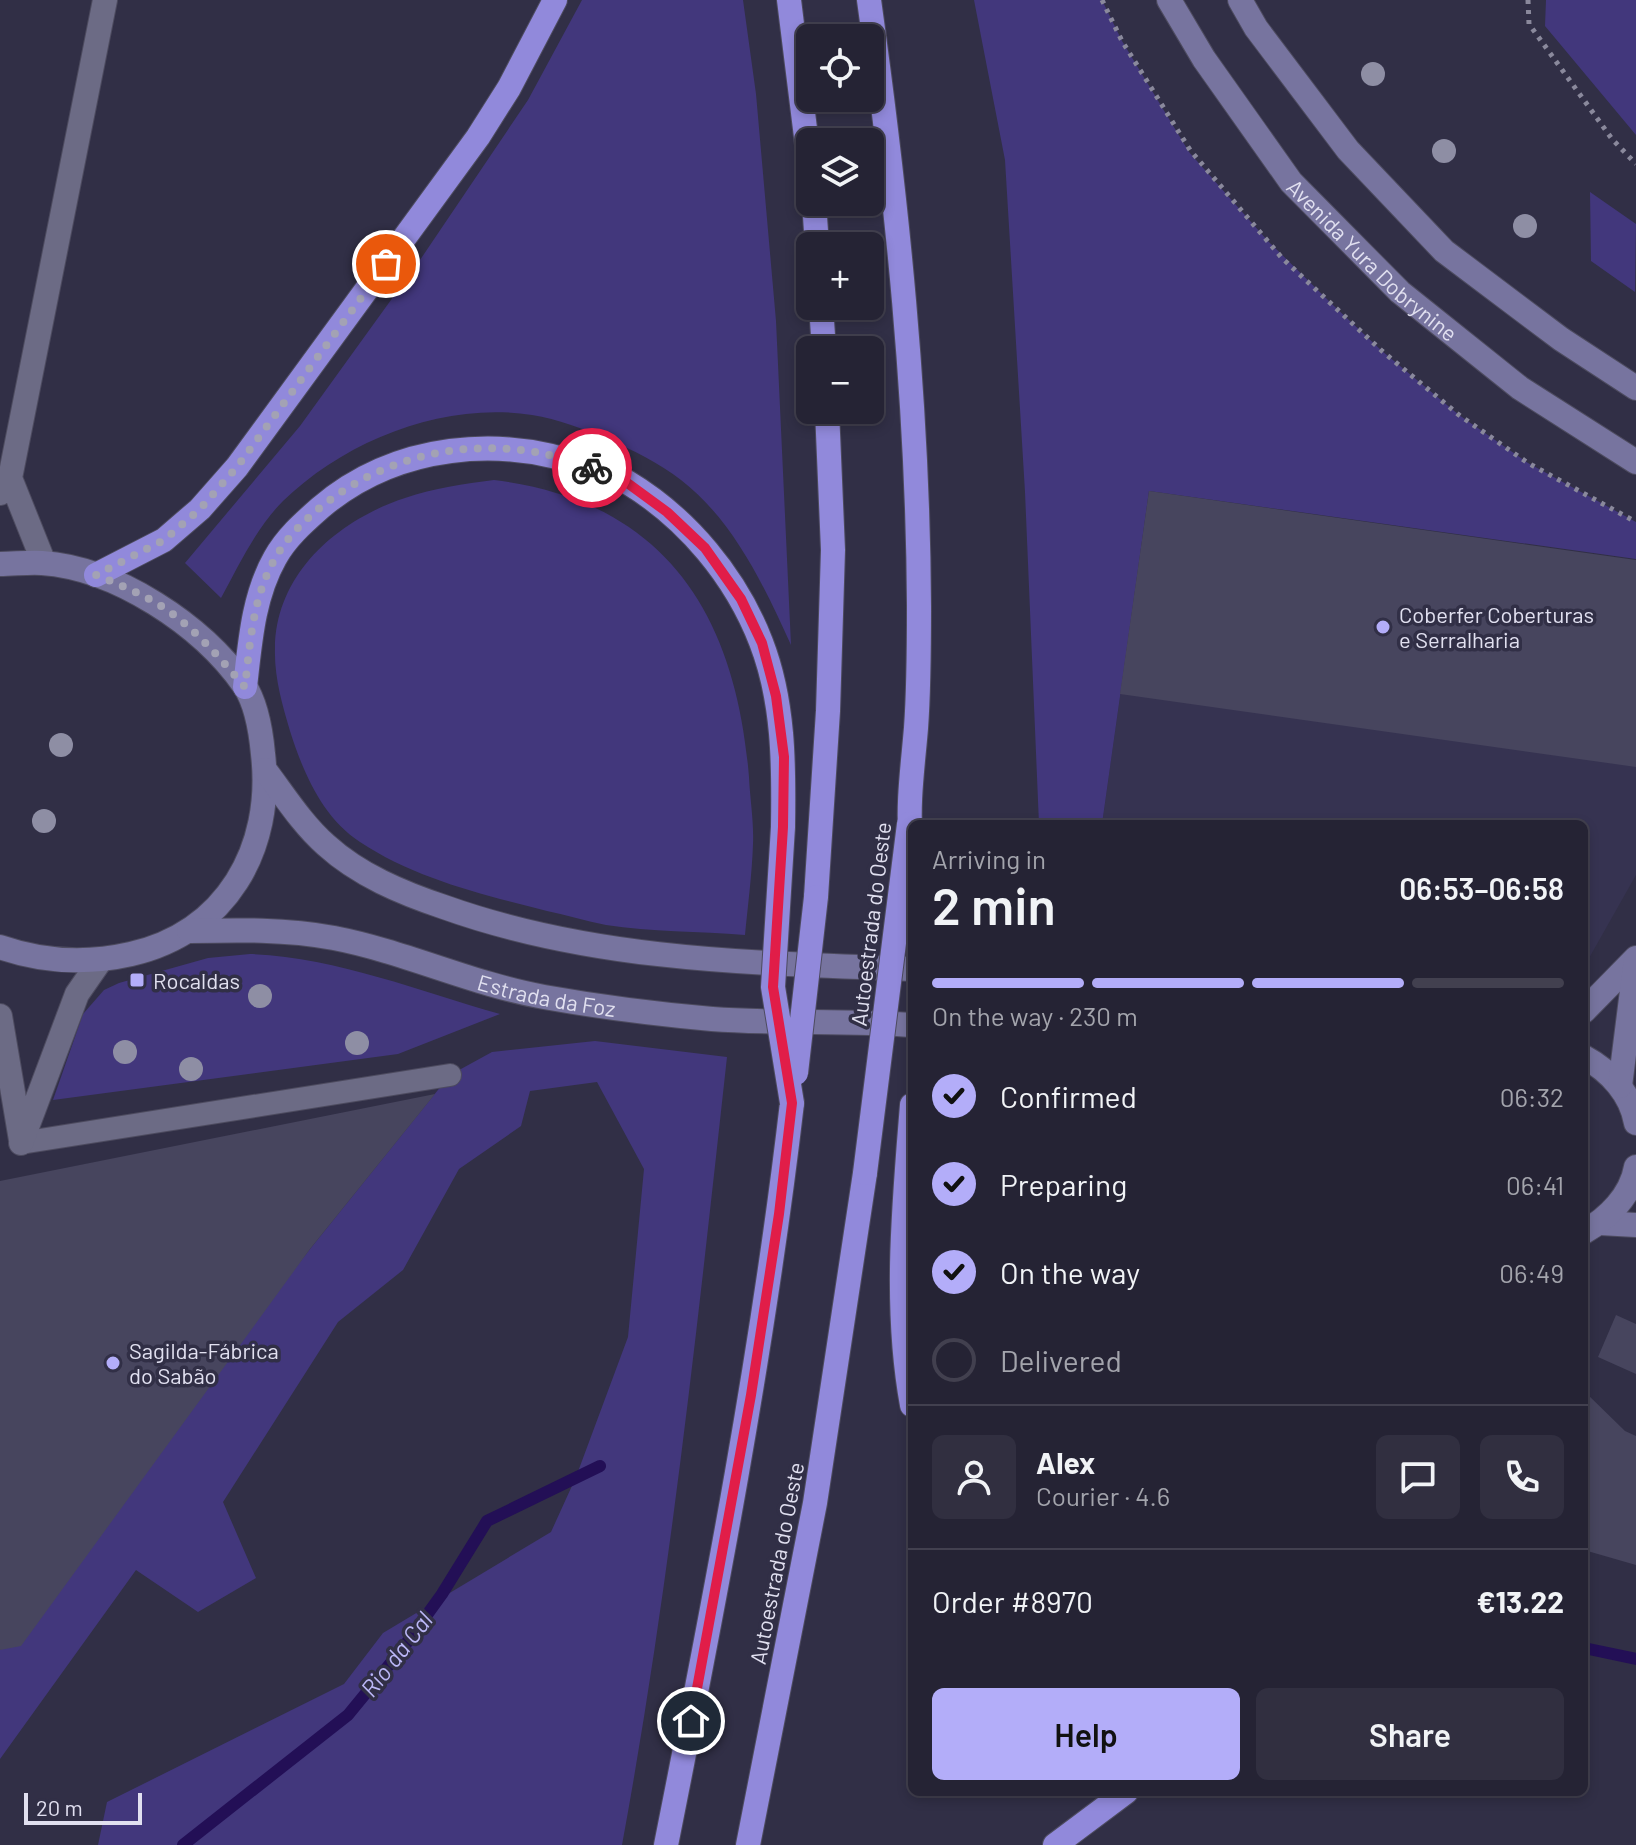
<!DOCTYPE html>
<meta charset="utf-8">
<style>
:root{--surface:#252334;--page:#312f40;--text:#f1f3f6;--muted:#a3a4ac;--line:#42404f;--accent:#b3adf9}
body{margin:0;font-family:Barlow,sans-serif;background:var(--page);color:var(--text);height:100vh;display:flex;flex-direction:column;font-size:30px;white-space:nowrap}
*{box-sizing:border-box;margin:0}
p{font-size:26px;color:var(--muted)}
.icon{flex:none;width:44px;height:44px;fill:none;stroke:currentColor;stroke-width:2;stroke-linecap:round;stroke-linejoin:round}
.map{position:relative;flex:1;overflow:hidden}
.side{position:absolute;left:908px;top:820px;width:680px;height:976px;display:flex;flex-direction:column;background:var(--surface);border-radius:12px;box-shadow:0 4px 12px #0003,0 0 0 2px var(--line)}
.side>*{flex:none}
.buttons{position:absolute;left:796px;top:24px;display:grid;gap:16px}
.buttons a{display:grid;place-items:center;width:88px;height:88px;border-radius:12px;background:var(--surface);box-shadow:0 4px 12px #0003,0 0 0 2px var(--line);font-size:40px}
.scale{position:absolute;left:24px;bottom:20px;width:118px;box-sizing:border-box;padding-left:8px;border:4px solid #e1e0f0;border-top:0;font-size:22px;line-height:28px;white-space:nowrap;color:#e1e0f0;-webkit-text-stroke:6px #312f46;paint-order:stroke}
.pin{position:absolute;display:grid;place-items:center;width:68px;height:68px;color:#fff;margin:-34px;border:4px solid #fff;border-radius:50%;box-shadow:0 2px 8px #0007}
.courier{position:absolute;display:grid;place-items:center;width:80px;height:80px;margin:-40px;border:6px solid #e11d48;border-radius:50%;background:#fff;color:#222;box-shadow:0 2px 10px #0007}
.head em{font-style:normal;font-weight:600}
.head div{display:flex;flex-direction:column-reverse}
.head{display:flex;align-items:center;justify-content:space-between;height:136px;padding:0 24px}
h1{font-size:52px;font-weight:600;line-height:60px}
.bar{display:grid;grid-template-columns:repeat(4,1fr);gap:12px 8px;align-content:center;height:96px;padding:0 24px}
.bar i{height:10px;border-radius:6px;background:var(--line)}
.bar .selected{background:var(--accent)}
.bar p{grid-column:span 4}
.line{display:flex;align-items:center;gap:20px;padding:0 24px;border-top:2px solid var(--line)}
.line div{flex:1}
.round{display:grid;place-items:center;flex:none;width:84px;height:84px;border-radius:12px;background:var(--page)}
ol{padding:0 24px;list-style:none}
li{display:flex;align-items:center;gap:24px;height:88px}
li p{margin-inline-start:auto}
li .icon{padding:8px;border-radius:50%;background:var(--accent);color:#111;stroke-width:4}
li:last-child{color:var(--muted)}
li i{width:44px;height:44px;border:4px solid var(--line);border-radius:50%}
.primary-button{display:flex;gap:16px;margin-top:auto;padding:16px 24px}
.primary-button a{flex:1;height:92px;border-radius:12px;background:var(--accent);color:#111;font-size:32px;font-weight:600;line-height:92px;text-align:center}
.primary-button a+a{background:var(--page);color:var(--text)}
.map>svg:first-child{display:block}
.built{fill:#363351}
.green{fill:#42377c}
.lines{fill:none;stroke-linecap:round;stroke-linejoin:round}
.stream{stroke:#230f56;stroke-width:12}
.building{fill:#47455e}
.lane-casing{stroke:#4d4b5f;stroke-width:24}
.street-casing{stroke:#4d4b5f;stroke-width:26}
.secondary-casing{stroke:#4d4b5f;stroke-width:26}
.highway-casing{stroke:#4d4b5f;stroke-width:26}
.path{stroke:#8a899c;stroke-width:5;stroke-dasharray:4 6;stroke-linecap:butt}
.lane{stroke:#6c6b85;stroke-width:22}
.street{stroke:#6c6b85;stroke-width:24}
.secondary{stroke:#77749f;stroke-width:24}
.highway{stroke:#9189db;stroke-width:24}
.highway-bridge-casing{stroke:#4d4b5f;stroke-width:26;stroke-linecap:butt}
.highway-bridge{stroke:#9189db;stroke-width:24}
.tree{fill:#8e8ea4}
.done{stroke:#a3a2b4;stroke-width:8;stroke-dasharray:0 14.4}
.route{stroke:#e11d48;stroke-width:10}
.poi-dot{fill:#b3adf9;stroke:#312f46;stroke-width:3}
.labels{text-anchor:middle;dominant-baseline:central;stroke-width:7;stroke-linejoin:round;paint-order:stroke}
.street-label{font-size:22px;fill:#e1e0f0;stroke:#312f46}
.poi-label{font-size:22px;fill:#e1e0f0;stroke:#312f46;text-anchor:start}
.water-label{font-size:24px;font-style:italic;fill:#bbb7f6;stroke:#312f46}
</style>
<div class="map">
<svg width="1636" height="1845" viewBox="0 0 1636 1845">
<rect width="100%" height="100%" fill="#312f46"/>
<path class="built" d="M1149,491l487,72v312l-52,92v-143h-482z"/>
<path class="green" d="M582,0h161l13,94 20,227 15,324c-27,-59 -57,-124 -110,-165 -22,-17 -48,-30 -74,-41 -24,-10 -49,-20 -75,-24 -88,-14 -186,25 -249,86 -27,27 -44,64 -62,97l-36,-35 115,-137 122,-169 106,-157z
M974,0h128l20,41 67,111 78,88 67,66 48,45 77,64 69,48 108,59v37l-487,-68 -47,333h-63l-14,-332 -20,-332z
M1546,0h90v135l-91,-109z
M1590,192l46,32 -1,68 -44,-31z
M494,480c171,21 242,134 255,297 1,22 5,45 4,67 -1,30 -5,60 -8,91 -46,-4 -94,-3 -139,-10 -20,-4 -40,-10 -59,-14 -64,-16 -133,-33 -187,-69 -38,-25 -57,-70 -70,-111 -8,-27 -16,-55 -15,-83 1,-75 63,-128 130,-150 29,-10 59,-14 89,-18z
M250,954c85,3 169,37 250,60l-102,40 -345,46 30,-86 21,-24 15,-7 89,-25z
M595,1041l132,16c-29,263 -57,527 -105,788h-524l9,-43 237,-118 39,-51 168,-101 25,-55 52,-140 16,-168 -47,-87 -67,9 -9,35 -62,43 -56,101 -65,52 -115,180 33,76 -58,34 -62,-42 -136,189v-109l310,-401 140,-174 42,-23z"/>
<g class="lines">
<path class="stream" d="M1584,1648l52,11
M183,1845l165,-130 55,-67 39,-54 45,-73 113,-55"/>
</g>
<path class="building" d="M1149,491l487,69v207l-516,-73z
M435,1094l-125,155 -289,397 -21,4v-469z
M1616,1315l20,9v50l-38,-17z
M1584,1391l41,40 11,5v129l-52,-15z"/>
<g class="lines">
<g class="lane-casing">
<path id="lane" d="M21,1143l429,-68"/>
</g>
<g class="street-casing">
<path id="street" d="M10,478l34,85
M0,493l10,-15 95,-478
M0,1016l21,124
M21,1143l56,-149 23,-33"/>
</g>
<g class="secondary-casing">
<g id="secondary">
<path id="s1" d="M1169,0l35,59 87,123 109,110 120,96 116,74"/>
<path d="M1240,0l16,28 92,122 96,101 117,88 75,49"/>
<path d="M0,564c14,0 29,-2 42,-1 74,5 160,62 202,122 13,19 17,47 19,69 11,95 -37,178 -132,200 -44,10 -88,8 -131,-7"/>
<path d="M265,770c19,25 37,54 61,75 33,30 76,48 118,62 151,54 310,56 468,62"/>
<path id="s2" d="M189,931c49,-1 97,-2 145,7 72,14 138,46 210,59 56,10 112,17 168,22 66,5 134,1 200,6"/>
<path d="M1584,1011l52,-53"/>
<path d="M1584,1057c26,14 47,37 52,66"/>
<path d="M1620,1086l16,-127"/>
<path d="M1600,1223l36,2"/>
<path d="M1584,1232c24,-14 47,-36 52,-65"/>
</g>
</g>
<g class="highway-casing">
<path id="highway" d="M789,0l21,169
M869,0c28,200 49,404 50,606 0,40 0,81 -3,122 -3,37 -9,77 -5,115
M814,202l3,44
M821,306l3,44
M96,575l68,-35 36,-31 37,-42 241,-330 31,-49 46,-88
M245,687c5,-44 8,-90 30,-129 11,-20 28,-35 45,-50 75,-64 182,-75 273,-39 11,4 24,7 34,13 60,36 109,95 134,160 23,59 23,123 22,185
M816,897l12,-186 5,-161 -6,-140
M912,1105c-8,99 -18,202 0,300
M666,1845c49,-246 97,-493 126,-742
M748,1845l67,-342 50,-330
M1055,1845l71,-53"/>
</g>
<path class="path" d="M1102,0l20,41 68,109 92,108 100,93 77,64 69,48 108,59
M1528,0l1,24 83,115 24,25"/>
<use href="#lane" class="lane"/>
<use href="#street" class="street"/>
<use href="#secondary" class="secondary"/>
<use href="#highway" class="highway"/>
<g class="highway-bridge-casing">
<path id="highway-bridge" d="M783,827l-10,160 19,116
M796,1073l20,-176
M865,1173l44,-349"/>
</g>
<use href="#highway-bridge" class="highway-bridge"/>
</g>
<g class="tree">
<circle cx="1373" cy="74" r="12"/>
<circle cx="1444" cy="151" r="12"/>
<circle cx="1525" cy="226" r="12"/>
<circle cx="61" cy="745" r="12"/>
<circle cx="44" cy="821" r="12"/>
<circle cx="260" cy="996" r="12"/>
<circle cx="357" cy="1043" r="12"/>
<circle cx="125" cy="1052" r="12"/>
<circle cx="191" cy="1069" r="12"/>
</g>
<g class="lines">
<path class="done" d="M386,264l-149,203 -37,42 -36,31 -68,35c29,12 59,24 83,44 25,20 45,44 66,68 5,-44 8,-92 31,-130 10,-18 25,-33 40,-46 77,-65 182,-80 276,-43"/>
<path class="route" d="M592,468l34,14 41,30 38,36 36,51 21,44 14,53 8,61 -1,70 -10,160 19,116 -13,111 -28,181 -60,326"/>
</g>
<g class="poi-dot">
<circle cx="1383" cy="627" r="8"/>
<rect x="129" y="972" width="16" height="16" rx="4"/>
<circle cx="113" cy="1363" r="8"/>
</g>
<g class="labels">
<g class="street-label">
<text stroke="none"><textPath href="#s1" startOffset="332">Avenida Yura Dobrynine</textPath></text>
<text transform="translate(870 924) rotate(-83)">Autoestrada do Oeste</text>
<text stroke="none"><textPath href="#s2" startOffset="366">Estrada da Foz</textPath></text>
<text transform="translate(776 1563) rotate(-79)">Autoestrada do Oeste</text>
</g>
<g class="poi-label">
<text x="1399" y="614">Coberfer Coberturas<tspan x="1399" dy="25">e Serralharia</tspan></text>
<text x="153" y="980">Rocaldas</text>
<text x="129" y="1350">Sagilda-Fábrica<tspan x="129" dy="25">do Sabão</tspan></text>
</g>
<g class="water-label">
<text transform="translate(396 1654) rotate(-52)">Rio da Cal</text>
</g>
</g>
</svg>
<div class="buttons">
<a><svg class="icon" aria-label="locate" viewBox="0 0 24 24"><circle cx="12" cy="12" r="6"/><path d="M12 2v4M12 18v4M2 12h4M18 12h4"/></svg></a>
<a><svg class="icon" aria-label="layers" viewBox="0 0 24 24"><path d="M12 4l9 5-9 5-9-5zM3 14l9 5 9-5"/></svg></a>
<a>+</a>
<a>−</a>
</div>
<div class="scale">20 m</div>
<div class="pin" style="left:386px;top:264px;background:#ea580c"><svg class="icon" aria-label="bag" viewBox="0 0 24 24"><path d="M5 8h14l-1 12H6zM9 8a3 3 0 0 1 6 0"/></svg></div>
<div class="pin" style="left:691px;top:1721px;background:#1f2937"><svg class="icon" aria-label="home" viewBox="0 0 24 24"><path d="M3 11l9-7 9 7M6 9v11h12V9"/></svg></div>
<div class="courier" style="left:592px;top:468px"><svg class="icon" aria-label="bike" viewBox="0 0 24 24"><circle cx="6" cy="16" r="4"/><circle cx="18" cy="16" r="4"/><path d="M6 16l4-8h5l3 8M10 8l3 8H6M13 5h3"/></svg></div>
<section class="side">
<div class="head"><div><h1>2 min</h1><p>Arriving in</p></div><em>06:53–06:58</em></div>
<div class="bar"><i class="selected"></i><i class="selected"></i><i class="selected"></i><i></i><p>On the way · 230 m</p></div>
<ol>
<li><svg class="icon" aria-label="check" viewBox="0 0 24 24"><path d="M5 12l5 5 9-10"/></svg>Confirmed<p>06:32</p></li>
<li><svg class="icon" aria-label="check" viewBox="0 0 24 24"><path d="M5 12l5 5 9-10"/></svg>Preparing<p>06:41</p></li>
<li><svg class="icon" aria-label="check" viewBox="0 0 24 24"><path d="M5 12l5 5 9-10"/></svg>On the way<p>06:49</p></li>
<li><i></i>Delivered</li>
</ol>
<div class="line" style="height:144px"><a class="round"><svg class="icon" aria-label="person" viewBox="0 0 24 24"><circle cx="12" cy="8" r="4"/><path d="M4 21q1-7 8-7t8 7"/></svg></a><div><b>Alex</b><p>Courier · 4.6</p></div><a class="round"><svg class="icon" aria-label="chat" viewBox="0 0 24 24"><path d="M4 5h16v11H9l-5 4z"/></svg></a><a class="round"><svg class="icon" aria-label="phone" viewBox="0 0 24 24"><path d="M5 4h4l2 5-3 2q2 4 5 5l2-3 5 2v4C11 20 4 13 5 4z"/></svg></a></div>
<div class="line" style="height:104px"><div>Order #8970</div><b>€13.22</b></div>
<div class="primary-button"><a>Help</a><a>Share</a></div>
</section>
</div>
